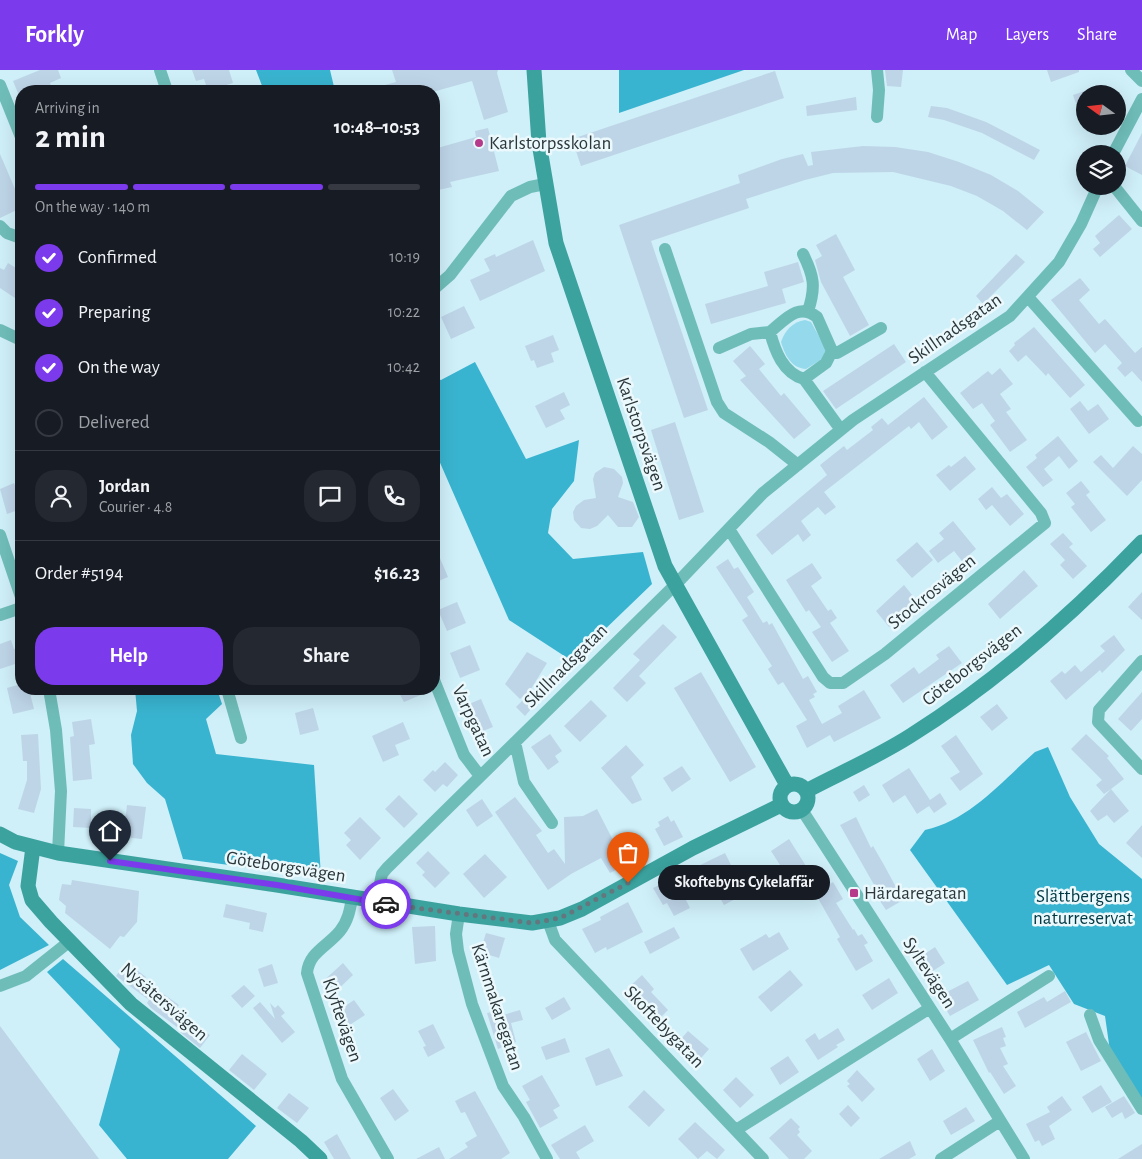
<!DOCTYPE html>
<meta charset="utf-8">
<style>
:root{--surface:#171b24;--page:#242831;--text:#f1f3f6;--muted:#9ea1a6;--line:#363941;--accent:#7c3aed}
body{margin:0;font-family:"Alegreya Sans",sans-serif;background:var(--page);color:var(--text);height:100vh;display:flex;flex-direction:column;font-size:19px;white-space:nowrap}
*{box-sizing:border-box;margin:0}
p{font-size:16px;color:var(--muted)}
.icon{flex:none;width:28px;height:28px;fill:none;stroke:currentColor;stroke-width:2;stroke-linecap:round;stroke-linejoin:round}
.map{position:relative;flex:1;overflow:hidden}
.side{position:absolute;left:15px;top:15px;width:425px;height:610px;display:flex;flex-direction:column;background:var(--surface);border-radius:20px;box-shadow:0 5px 20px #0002}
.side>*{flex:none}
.needle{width:32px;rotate:285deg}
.fabs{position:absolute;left:1076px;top:15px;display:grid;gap:10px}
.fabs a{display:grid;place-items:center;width:50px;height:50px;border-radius:50%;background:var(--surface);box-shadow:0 5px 20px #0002;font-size:25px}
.pin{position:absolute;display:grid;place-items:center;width:42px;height:42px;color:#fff;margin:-51px -21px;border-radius:50% 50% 50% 0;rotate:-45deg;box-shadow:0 0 5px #0007}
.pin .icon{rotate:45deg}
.courier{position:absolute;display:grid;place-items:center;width:50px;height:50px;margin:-25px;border:4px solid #7c3aed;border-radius:50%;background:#fff;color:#222;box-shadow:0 1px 6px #0007}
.bubble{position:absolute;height:35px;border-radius:18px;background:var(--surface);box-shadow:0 5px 20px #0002;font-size:16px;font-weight:600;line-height:35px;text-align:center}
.summary em{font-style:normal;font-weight:600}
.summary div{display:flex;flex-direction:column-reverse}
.summary{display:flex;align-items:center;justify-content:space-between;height:85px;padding:0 20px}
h1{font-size:32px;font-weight:600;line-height:38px}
.bar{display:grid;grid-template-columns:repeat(4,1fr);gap:8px 5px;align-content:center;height:60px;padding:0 20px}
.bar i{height:6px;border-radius:4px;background:var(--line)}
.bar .selected{background:var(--accent)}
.bar p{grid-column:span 4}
.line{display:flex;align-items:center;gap:12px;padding:0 20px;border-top:1px solid var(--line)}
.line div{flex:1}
.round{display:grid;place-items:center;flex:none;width:52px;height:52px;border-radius:20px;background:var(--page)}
ol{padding:0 20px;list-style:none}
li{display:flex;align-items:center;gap:15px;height:55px}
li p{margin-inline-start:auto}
li .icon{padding:5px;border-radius:50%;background:var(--accent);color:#fff;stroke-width:4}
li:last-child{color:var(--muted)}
li i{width:28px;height:28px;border:2px solid var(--line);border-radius:50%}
.button{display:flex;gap:10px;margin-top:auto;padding:10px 20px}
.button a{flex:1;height:58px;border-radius:20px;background:var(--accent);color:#fff;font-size:20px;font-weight:600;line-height:58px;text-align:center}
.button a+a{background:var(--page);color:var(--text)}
header{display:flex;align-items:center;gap:30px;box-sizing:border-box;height:70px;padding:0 25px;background:var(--accent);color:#fff}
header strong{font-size:24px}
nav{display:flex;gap:28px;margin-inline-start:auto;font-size:18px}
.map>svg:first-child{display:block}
.green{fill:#94daec}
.forest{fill:#39b4d0}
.building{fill:#bed5e8}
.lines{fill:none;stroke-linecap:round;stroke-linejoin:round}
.street{stroke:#6fbdb9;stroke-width:12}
.secondary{stroke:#3ba29e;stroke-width:15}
.done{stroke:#64777e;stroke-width:5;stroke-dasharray:0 9}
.route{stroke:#7c3aed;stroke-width:6}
.poi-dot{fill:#b63a8a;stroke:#ecf9fc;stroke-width:2}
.labels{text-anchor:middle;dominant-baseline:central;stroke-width:5;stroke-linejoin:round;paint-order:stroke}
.poi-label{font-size:19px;fill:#2b373b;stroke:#ecf9fc;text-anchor:start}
.street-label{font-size:19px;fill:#2b373b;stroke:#ecf9fc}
.park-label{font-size:19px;fill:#003843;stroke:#ecf9fc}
</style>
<header>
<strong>Forkly</strong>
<nav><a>Map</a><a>Layers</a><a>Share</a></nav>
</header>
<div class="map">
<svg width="1142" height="1089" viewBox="0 0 1142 1089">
<rect width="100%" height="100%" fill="#cfeff9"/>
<path class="green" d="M805,250l6,2 15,27 -4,10 -16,10c-15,-1 -21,-14 -25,-27 4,-12 12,-20 24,-22z"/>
<path class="forest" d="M256,0h74l5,21h-71z
M619,0h125l-125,43z
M475,292l51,97 53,-19 -5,41 -22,28 -4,24 25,26 70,-7 9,32 -80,77 -63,-41 -75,-171v-71l7,2z
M135,619h82l5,15 -16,15 10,35 98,11 7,112 -138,-18 -18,-60 -18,-16 -14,-19 -2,-29 6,-24z
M1048,677l22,50 29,47 43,35v223l-32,-51 -5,-35 -31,-12 -25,-39 -42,20 -97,-135 15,-20c45,-10 77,-49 110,-78z
M0,783l18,8 -9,24 11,32 29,28 -49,25z
M63,889l193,167 -28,33h-101l-28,-34 21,-76 -73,-77z"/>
<path class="building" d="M40,0h18l3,8 -11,5 3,8h-21l-2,-3 -12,5 -5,-12z
M192,0h37l4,13 -25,8 -4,-12 -8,2z
M392,0h106l-1,3 11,39 -24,8 -12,-39 -36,10h-61l-1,-3 22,-6z
M885,0h18l-2,17 -14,-1z
M1047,0h32v2l-28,10z
M775,1l9,27 -203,68 -9,-27z
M1085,21v35h-1l-11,-31z
M856,27l1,13 -50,6 -1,-10z
M931,36l16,2 39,14 54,28 -6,10 -52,-27 -38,-13 -16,-3z
M488,58l11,43 -49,11 2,5 -14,3 -4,-18v-23l42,-12 -1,-6z
M1142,63v42l-17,-9z
M863,76l32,1 33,5 31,10 32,13 27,16 26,21 -17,18 -24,-19 -26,-15 -26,-10 -58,-14 -60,1 -28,7 -59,19 3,9 -98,33 57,169 -24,8 -65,-193 121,-42 -2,-8 44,-16 21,-5 5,12 5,-1 -2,-13z
M0,84l21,49v5l-21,10z
M1119,145l13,14 -32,28 -7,-8 7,-6 -5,-7z
M836,164l19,36 -12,7 26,48 -19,11 -29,-54 -6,-22 7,-4 -6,-11z
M533,170l12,31 -65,30 -10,-21 20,-9 -6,-12 11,-5 1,3z
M1016,184l9,8 -42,42 -7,-8z
M798,192l6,20 -22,7 4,14 -75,21 -6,-20 63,-18 -4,-14z
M8,193l13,8v31l-21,-14v-20l4,2z
M1080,208l10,12 -11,10 20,24 6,-5 30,34 7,-6v35l-10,-11 -7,6 -8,-9 5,-5 -17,-19 -10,9 -44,-53z
M464,236l11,22 -24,11 -10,-22z
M1034,257l51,58 -15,13 -22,-25 -2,3 -20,-21 -8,7 -9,-11 6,-6 -1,-2z
M553,265l6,15 -8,3 3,9 -17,6 -3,-8 -3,1 -6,-15z
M894,274l12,18 -70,47 -13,-18z
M750,276l15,18 -6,5 22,27 3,-3 27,32 -17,14 -54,-59 6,-4 -13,-15z
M1000,298l13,16 -13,10 11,15 -5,3 21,28 -17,12 -20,-27 5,-4 -13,-18 -9,6 -13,-16 28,-22 4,4z
M564,322l6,13 -10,5 5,9 -19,9 -11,-22z
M924,327l24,30 -16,13 -13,-18 -8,7 -2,-3 -85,66 12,15 -11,8 -7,-8 -17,14 10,14 -8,7 -5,-8 -26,21 -16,-20 71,-60 -7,-10 24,-19 3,4 26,-20 -2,-3 11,-9 6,7z
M1080,331l8,10 10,-7 11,15 -20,15 -19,-25z
M675,352l29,90 -25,8 -28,-90z
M1058,366l20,25 -9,8 -10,-13 -15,13 9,11 -10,7 -17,-20 11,-9 -2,-3z
M1133,376l9,8v26l-15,16 -34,-34 8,-7 12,13z
M965,386l11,13 -26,22 -14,-16 13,-10 2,2z
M604,397l10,2 8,8 1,6 -5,14 15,5 6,15 -7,10h-14l-10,-12 -11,11 -7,3 -9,-1 -7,-8 -1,-8 3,-6 8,-6 12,-2 -3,-19 2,-6z
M1081,411l9,11 -4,3 20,25 -15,12 -20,-25 4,-3 -9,-11z
M14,413l7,18v8l-14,5 -7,-25z
M992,417l9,11 6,-4 17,20 -14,12 -18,-21 -6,5 -8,-11z
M953,451l23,28 -14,12 -8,-10 -16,12 -9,-12 15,-12 -5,-6z
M1063,463l10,11 -4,3 18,19 -14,13 -13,-14 5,-5 -15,-16z
M917,472l16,18 -21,18 -16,-18z
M434,474l14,33 -14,6z
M728,489l6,10 4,-2 16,25 -7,5 16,26 4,-2 2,4 3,-2 31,56 5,-3 9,16 -4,2 2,3 -6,3 13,24 20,-11 -4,-7 26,-16 17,28 -47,24 -4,-7 -23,13 -11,-22 11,-6 -24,-38 -5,3 -10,-16 4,-3 -30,-46 6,-4 -32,-49z
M812,493l10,15 -11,8 17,25 3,-2 6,9 -7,5 19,28 -17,11 -20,-30 9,-5 -12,-17 -3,2 -20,-32z
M1024,500l14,16 -38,33 -12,-15z
M904,515l13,16 -28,26 -13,-16z
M1142,522v28l-14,-13z
M457,532l9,21 -19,8 -9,-21z
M663,554l14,13 -38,39 7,7 -19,19 -14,-14 27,-28 -7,-6z
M1114,565l11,15 -23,23 -2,-3 -34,30 -16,-19 12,-10 3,3 10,-9 6,7 24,-21 -5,-5z
M11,570l3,9 5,-1 2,14 -21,7v-25z
M470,575l10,25 -20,8 -10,-25z
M949,576l13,17 -59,40 -13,-18 24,-18 5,7 20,-15 -3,-4z
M527,582l20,11 -16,26 -11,10 -15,-15z
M701,602l55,95 -26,15 -56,-94z
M21,614v5h8l5,20 -21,5 -6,-26z
M397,619h32l1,2 -26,11z
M1142,622v27l-11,12 -13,-12z
M481,629l12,28 -20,8 -11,-28z
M524,629l7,10 -6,7 -9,-9z
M591,630l16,16 -27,26 -16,-16z
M997,634l11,14 -16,13 -12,-14z
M313,638l6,22 -19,5 -5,-22z
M91,649l4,25 -6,1 3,34 -19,2 -3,-44 4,-1 -2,-14z
M403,652l7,17 -15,6 4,10 -16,7 -11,-26z
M38,664l3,55 -7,24 -16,-4 9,-29v-19h-4l-2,-26z
M550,664l12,17 -7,5 4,6 -11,8 -17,-23z
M1086,664l23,22 -2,2 17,21 -13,10 18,22 -15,12 -7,-8 -9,6 -8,-10 21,-22 -7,5 -8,-9 6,-5 -31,-31z
M956,665l27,39 -23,17 -10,-13 10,-6 -19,-26z
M626,675l18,20 -13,12 11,23 -10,4 -31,-36z
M445,692l13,13 -11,12 -4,-3 -8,8 -12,-12 10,-10 2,2z
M682,696l9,13 -19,13 -9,-14z
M909,698l21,32 10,-7 7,11 -13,9 -5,-7 -12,8 -12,-19 -12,8 -11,-18z
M864,715l6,10 -11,7 -6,-10z
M399,725l19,19 -14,14 -19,-19z
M515,727l27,34 -6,4 12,18 6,-4 11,15 -1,-47 19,-1 14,-7 19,37 10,-6 3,5 4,-2 8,14 -31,16 -9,-15 -30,16 -23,16 -53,-78z
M482,729l11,17 -16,11 -11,-17z
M127,735l19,2 -4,32 -19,-2z
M74,738l17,1v19l-18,-1z
M668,746l3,6 3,-2 9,17 -19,9 -9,-17 5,-3 -2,-4z
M360,747l21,21 -21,22 -14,-15 5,-5 -7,-7z
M856,747l15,31 2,-2 11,19 19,35 -17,10 -12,-18 3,-2 -37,-65z
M1142,755v33l-16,-15z
M789,769l22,35 -18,11 -22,-34z
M428,781l22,22 -15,15 -13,-13 3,-3 -9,-9z
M725,783l9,18 -9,4 12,23 -13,7 -13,-23 -4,2 -1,-3 -23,13 7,14 -16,8 -7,-13 -4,2 -10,-17z
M485,784l22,23 -23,21 -21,-24z
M72,810l67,11 -2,31 -13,15 -4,-1 -10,13 -45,-36 1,-7 -7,-6 1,-7 2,-9 9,1z
M833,812l10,17 -7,4 17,27 1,-1 4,7 4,-2 6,9 -4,2 9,16 -17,10 -19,-32 3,-2 -25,-44z
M628,832l15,30 -36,18 -1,-3 -11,6 -13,-24 19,-9 -1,-3z
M226,834l41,9 -4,19 -14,-3 1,-6 -27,-6z
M435,856l1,35 -21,3 -3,-37z
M674,857l6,11 -30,16 -6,-12z
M779,862l10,17 -36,22 -13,-22 26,-15 3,4z
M486,863l19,5 -6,20 -19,-6z
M935,877l10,16 -15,10 -10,-16z
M126,892l20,15 -2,3 35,25 -4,5 35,25 -10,13 -20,-16 1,-2 -30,-22 -4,-5 2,-3 -33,-24z
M343,893l10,12 -21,20 -11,-12z
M272,894l6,19 -14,4 -6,-18z
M790,900l13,15 -32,27 -13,-15z
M642,905l12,14 -3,3 17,18 -14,14 -21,-22 3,-2 -10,-10z
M889,908l9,15 -26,17 -10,-15z
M968,911l11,19 -29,16 -6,-10 5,-3 -6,-9z
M244,915l11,11 -13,12 -11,-12z
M1065,921l6,11 -46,26 -8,-16 27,-15 3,5z
M564,927l7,12 -19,11 -7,-12z
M354,930l11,15 -23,15 -7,-12 5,-3 -2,-4z
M260,932l15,17 -5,-16 5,5 3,-3 7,8 -4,3 14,16 -13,11 -29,-35z
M502,940l1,5 17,-5 3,10 -12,3 5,19 -18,7 -11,-36z
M433,954l12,24 -17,9 -5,-10 3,-1 -8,-15z
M0,956l99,133h-99z
M1002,957l4,10 -3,1 3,8 -6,2 8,16 -5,2 13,20 -12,8 -14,-22 -1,1 -16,-33z
M838,958l7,12 -9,5 2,2 -20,13 -13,-20 10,-7 4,7z
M688,961l21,18 -14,16 -21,-18z
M1086,962l15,29 -20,10 -15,-29z
M565,968l5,14 -24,8 -5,-13z
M609,978l14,28 -27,10 -11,-28z
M932,979l13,22 -15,10 -13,-22z
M242,984l25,20 -13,16 -25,-20z
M788,986l11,16 -19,13 -10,-17z
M857,1000l18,19 -13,13 -15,-16 3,-2 -3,-3z
M542,1005l18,31 -7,4 5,8 -18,10 -14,-26 4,-2 -8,-14z
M736,1007l18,18 -14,13 -17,-18z
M1101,1015l11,17 -20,11 -10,-16z
M393,1019l16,22 -14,10 -15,-23z
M644,1020l21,20 -16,17 -21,-20z
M475,1021l35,62 -9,6h-52l19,-12 -3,-4 12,-7 -12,-24 -4,1 -6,-12z
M289,1023l20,15 -12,15 -20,-15z
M1062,1026l10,14 -23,16 6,13 -13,7 -3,-6 -4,2 -9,-18 24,-12 -3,-5z
M1124,1026l11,17 -10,6 -3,-7 -10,6 -7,-11z
M848,1035l12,13 -9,9 -12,-13z
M966,1037l9,14 -24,14 -8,-14z
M791,1048l9,9 -2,2 2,3 -3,3 15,16 -8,8h-15l-20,-21z
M695,1052l30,28 -8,9 -10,-8 -9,8 -20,-20z
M585,1055l9,16 -18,11 4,7h-20l-9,-14z
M337,1064l14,25h-17l-10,-17z
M910,1071l6,14 -7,4h-30z
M1142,1074v15h-24z
M439,1077l6,12h-29z"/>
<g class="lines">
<path class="street" d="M160,0l7,21
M1131,0l11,11
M0,15l21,52
M877,47l2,-27 -2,-20
M1113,84l29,-55
M1114,116l28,35
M0,156l7,7 14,5
M665,179l52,153 7,11 45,29 29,23
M803,184c11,22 13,33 5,57
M434,219l16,-14 61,-79 19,-9 15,-3
M1028,227l110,124
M0,260l21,10
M719,278l32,-14 19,-2
M831,283h6l44,-25
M804,309l22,-16 6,-12 -15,-34c-19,-15 -32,3 -47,15 5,19 13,41 34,47l37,51
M729,459l94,148 7,6h13l42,-29 160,-131 -4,-10 -116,-141
M0,465l21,62
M0,545l21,-7
M1142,591l-43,49 -1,12 44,47
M434,610l30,75 16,21
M49,619l7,41 5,61 -3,62
M227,619l14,49
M515,672l9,40 28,41
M802,740l148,229 74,120
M352,828c-2,12 -4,23 -12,33 -12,15 -31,21 -33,42l35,106 46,80
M376,832l6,-28 5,-6 289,-284 87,-91 90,-73 157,-104 49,-54 22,-38 17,-38
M459,844l-3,20 2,17 14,53 31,82 21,31 23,42
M548,851l7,19 208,219
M0,916l26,-10 44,-35
M1090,945l9,25 43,69
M950,969l99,-63
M736,1060l194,-122
M941,1089l59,-38"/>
<path class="secondary" d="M534,0l5,73 17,100 109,323 122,219
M780 728a14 14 0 1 1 28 0a14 14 0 1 1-28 0Z
M806,721c34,-18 71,-34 104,-55 85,-53 163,-122 232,-194
M0,764l15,8 43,11 219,32 182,29 73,9 28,-5 22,-9 111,-61 88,-43
M33,777l-5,39 4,14 19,22 80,82 170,137 19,18"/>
</g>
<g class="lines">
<path class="done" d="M386,834l146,19 28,-5 68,-35"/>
<path class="route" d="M110,791l167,24 109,19"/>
</g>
<g class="poi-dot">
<circle cx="479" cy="73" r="5"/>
<rect x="849" y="818" width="10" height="10" rx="2.5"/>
</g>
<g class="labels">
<g class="poi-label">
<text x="489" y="73">Karlstorpsskolan</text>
<text x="864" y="823">Härdaregatan</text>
</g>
<g class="street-label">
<text transform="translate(955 259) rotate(-35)">Skillnadsgatan</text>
<text transform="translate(641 364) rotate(71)">Karlstorpsvägen</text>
<text transform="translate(932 522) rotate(-39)">Stockrosvägen</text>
<text transform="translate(972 595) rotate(-38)">Göteborgsvägen</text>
<text transform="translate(566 596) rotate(-45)">Skillnadsgatan</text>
<text transform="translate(473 651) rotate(65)">Varpgatan</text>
<text transform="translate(286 797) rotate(9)">Göteborgsvägen</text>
<text transform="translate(929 903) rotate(57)">Syltevägen</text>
<text transform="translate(164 932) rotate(41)">Nysätersvägen</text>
<text transform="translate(497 937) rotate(72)">Kärnmakaregatan</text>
<text transform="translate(342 950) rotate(71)">Klyftevägen</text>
<text transform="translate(664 957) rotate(46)">Skoftebygatan</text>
</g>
<g class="park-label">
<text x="1083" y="826">Slättbergens<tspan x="1083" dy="22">naturreservat</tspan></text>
</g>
</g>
</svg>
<div class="fabs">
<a><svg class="needle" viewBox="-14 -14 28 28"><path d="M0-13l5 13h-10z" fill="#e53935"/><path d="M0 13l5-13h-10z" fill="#9ea1a6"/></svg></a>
<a><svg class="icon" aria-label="layers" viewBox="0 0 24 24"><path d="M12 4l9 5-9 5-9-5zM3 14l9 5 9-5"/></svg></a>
</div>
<div class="pin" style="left:628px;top:813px;background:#ea580c"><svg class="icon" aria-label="bag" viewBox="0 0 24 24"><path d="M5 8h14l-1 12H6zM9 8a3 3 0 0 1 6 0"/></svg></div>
<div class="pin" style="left:110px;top:791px;background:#1f2937"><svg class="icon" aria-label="home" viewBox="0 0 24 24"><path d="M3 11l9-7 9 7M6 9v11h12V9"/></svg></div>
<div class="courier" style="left:386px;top:834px"><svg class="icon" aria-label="car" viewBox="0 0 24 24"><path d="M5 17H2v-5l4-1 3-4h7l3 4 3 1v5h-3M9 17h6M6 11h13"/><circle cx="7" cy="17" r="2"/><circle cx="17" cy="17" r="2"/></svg></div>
<div class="bubble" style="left:658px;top:795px;width:172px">Skoftebyns Cykelaffär</div>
<section class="side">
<div class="summary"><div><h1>2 min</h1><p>Arriving in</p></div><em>10:48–10:53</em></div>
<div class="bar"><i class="selected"></i><i class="selected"></i><i class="selected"></i><i></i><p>On the way · 140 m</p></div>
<ol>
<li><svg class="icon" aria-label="check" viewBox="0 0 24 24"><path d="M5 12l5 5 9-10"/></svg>Confirmed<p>10:19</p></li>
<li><svg class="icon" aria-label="check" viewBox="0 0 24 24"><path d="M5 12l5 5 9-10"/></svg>Preparing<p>10:22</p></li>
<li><svg class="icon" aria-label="check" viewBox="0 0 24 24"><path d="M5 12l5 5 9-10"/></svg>On the way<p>10:42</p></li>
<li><i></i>Delivered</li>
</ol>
<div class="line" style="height:90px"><a class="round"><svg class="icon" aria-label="person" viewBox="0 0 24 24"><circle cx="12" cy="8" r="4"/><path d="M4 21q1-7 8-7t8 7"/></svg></a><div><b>Jordan</b><p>Courier · 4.8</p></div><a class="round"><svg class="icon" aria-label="chat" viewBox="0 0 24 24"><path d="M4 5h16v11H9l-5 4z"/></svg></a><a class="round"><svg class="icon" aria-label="phone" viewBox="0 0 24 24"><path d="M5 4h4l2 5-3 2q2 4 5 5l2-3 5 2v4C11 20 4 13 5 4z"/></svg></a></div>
<div class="line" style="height:65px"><div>Order #5194</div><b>$16.23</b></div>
<div class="button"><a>Help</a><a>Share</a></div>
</section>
</div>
